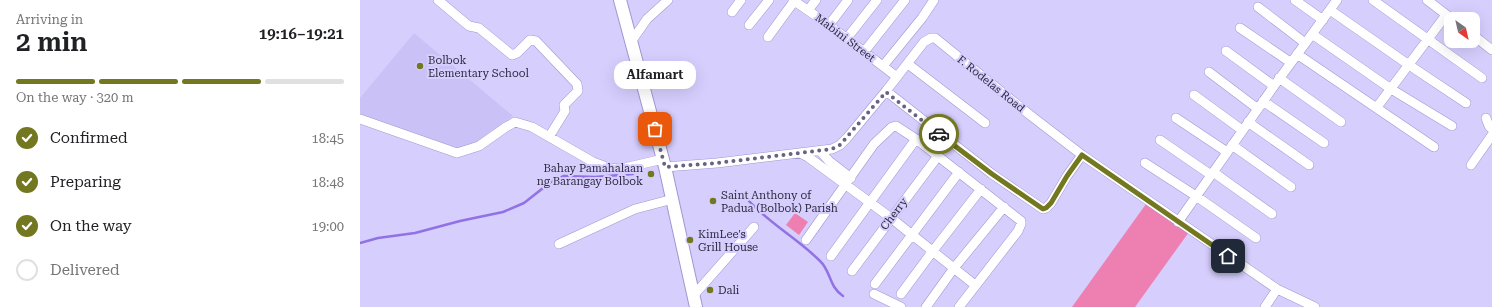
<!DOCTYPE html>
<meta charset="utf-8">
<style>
:root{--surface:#fff;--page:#f6f6f6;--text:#202124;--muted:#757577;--line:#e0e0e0;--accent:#727720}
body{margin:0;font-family:"Roboto Serif",serif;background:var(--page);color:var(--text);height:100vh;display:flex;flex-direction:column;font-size:15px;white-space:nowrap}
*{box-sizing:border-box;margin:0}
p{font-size:13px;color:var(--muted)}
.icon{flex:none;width:22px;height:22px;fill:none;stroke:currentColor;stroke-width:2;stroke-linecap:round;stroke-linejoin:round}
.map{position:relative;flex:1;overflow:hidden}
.drawer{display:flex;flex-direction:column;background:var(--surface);width:360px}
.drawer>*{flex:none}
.needle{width:26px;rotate:146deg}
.tools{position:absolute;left:1084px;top:12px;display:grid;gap:8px}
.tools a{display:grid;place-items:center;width:36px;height:36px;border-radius:8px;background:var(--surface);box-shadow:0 4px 16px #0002;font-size:20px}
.pin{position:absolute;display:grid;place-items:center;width:34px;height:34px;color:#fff;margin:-17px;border-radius:8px;box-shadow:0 2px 6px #0006}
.courier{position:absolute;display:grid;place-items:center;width:40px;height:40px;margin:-20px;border:3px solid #727720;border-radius:50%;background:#fff;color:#222;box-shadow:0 1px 5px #0007}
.bubble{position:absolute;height:28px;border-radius:12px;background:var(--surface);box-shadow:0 4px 16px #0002;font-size:13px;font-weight:600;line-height:28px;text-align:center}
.summary em{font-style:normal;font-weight:600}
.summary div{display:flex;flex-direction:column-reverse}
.summary{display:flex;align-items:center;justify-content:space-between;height:68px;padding:0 16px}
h1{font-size:26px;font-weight:600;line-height:30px}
.bar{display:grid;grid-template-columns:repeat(4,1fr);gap:6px 4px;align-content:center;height:48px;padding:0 16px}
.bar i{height:5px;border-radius:3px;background:var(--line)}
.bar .active{background:var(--accent)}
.bar p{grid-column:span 4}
ol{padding:0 16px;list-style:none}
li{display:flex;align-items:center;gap:12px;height:44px}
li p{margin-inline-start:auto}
li .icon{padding:4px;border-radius:50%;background:var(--accent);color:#fff;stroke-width:4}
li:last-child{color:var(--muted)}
li i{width:22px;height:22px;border:2px solid var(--line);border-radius:50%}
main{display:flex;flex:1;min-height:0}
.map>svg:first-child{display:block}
.built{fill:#cac1f6}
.green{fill:#ed7fb1}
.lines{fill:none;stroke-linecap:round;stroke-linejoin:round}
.stream{stroke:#9072e5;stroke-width:2.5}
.minor-casing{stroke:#a197d0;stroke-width:10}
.major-casing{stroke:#a197d0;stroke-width:14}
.minor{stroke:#fff;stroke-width:9}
.major{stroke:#fff;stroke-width:12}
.done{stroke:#696383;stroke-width:4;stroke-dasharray:0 7.2}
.route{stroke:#727720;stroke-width:5}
.poi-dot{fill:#727720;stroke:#d6cefd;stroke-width:1.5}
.labels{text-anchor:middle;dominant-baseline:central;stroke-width:4;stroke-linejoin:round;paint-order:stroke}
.street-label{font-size:11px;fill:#2e2a41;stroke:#d6cefd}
.poi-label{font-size:11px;fill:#2e2a41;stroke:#d6cefd;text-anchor:start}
</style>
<main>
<section class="drawer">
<div class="summary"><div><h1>2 min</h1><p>Arriving in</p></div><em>19:16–19:21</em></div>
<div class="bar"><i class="active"></i><i class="active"></i><i class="active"></i><i></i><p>On the way · 320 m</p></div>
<ol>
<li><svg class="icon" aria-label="check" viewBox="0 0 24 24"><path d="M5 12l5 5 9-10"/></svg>Confirmed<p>18:45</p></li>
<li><svg class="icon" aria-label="check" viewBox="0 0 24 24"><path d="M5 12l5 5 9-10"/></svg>Preparing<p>18:48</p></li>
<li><svg class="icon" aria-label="check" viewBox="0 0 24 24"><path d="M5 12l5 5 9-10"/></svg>On the way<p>19:00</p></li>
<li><i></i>Delivered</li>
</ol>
</section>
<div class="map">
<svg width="1132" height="307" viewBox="0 0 1132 307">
<rect width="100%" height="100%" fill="#d6cefd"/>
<path class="built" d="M54,33l99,83 -40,28 -13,6 -100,-36v-16z"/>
<path class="green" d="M786,204l43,28 -54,75h-63z
M435,213l13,9 -9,13 -13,-10z"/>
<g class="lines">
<path class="stream" d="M389,201c21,23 49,38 71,60 11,10 9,26 23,35
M0,243l18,-5 37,-5 45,-12 43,-9 21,-9 28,-22 12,-5 31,1 38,-3"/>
<g class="minor-casing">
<path id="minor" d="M78,0l31,26 10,2 33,27 5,-2 13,-13 6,1 41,43 1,7 -14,14 1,6 -16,26
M433,0l36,25 68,52
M935,0l28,20
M1013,0l109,78
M1067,0l25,19
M898,7l47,36
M449,9l7,-9
M970,10l79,55 57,38
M372,12l9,-12
M389,25l20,-25
M469,25l19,-25
M880,28l50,34
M952,34l79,55 61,37
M1113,35l19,15
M408,37l27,-37
M487,38l30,-38
M271,42l16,-23 21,-19
M866,51l48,35
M504,52l41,-52
M937,54l137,93
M548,64l77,59
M523,66l39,-48 12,-18
M849,72l49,37
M919,78l62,44
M526,91l106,83 51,35 3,-1 5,-5 16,-27 15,-21
M834,95l48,35
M903,101l61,42
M1017,107l69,-92
M816,118l51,34
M1126,118l3,8 3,3
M0,119l97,34 22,-7 27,-19 9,-5 17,5 61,35 16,6 11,1 43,-10
M888,122l61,43
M800,140l51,35
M872,145l59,42
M460,151l9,10 22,17
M440,153l8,4 83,61 84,67
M785,163l51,33 60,42
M1111,165l21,-30
M305,167l52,-4 115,-14 8,-4 7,-7 39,-47 38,-49 7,-4h4l95,77 52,40 195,134 38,18
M853,172l59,42
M818,222l96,-136 63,-86
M446,240l68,-96 18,-17 4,-1 20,13 105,82v3l-3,7 -59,76
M199,244l76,-35 38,-10
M471,256l85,-117
M492,271l86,-115
M515,284l84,-112
M514,294l27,13
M541,294l31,-42 49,-63
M334,295l60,-68
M566,307l28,-39 50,-61
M905,307l12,-18"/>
</g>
<g class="major-casing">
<path id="major" d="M260,0l45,167 31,140"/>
</g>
<use href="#minor" class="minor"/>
<use href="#major" class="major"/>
</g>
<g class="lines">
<path class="done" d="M295,129l10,38 52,-4 115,-14 8,-4 6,-7 40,-46 53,42"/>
<path class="route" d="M579,134l53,40 51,35 3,-1 5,-5 16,-27 15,-21 146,101"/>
</g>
<g class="poi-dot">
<circle cx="60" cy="66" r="4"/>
<circle cx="291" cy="174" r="4"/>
<circle cx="353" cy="201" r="4"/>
<circle cx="330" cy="240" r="4"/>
<circle cx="350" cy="290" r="4"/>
</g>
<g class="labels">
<g class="street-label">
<text transform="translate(485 38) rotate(37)">Mabini Street</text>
<text transform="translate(631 84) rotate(39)">F. Rodelas Road</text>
<text transform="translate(534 214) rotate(-53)">Cherry</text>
</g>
<g class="poi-label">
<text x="68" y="60">Bolbok<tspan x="68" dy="13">Elementary School</tspan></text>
<text x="283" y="168" text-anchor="end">Bahay Pamahalaan<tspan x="283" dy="13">ng Barangay Bolbok</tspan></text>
<text x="361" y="195">Saint Anthony of<tspan x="361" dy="13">Padua (Bolbok) Parish</tspan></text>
<text x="338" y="234">KimLee's<tspan x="338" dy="13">Grill House</tspan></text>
<text x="358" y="290">Dali</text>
</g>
</g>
</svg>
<div class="tools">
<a><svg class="needle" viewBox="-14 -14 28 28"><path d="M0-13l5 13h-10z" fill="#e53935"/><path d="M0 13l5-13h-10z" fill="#757577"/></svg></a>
</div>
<div class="pin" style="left:295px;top:129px;background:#ea580c"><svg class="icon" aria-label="bag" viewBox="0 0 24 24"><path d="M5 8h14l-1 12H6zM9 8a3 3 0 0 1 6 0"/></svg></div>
<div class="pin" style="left:868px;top:256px;background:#1f2937"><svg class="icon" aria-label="home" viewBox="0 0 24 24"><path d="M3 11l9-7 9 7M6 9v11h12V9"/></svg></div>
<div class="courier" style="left:579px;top:134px"><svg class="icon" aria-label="car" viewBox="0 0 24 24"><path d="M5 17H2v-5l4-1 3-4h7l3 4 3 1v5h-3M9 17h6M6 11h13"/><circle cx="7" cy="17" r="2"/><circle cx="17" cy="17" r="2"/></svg></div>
<div class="bubble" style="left:254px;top:61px;width:82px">Alfamart</div>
</div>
</main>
